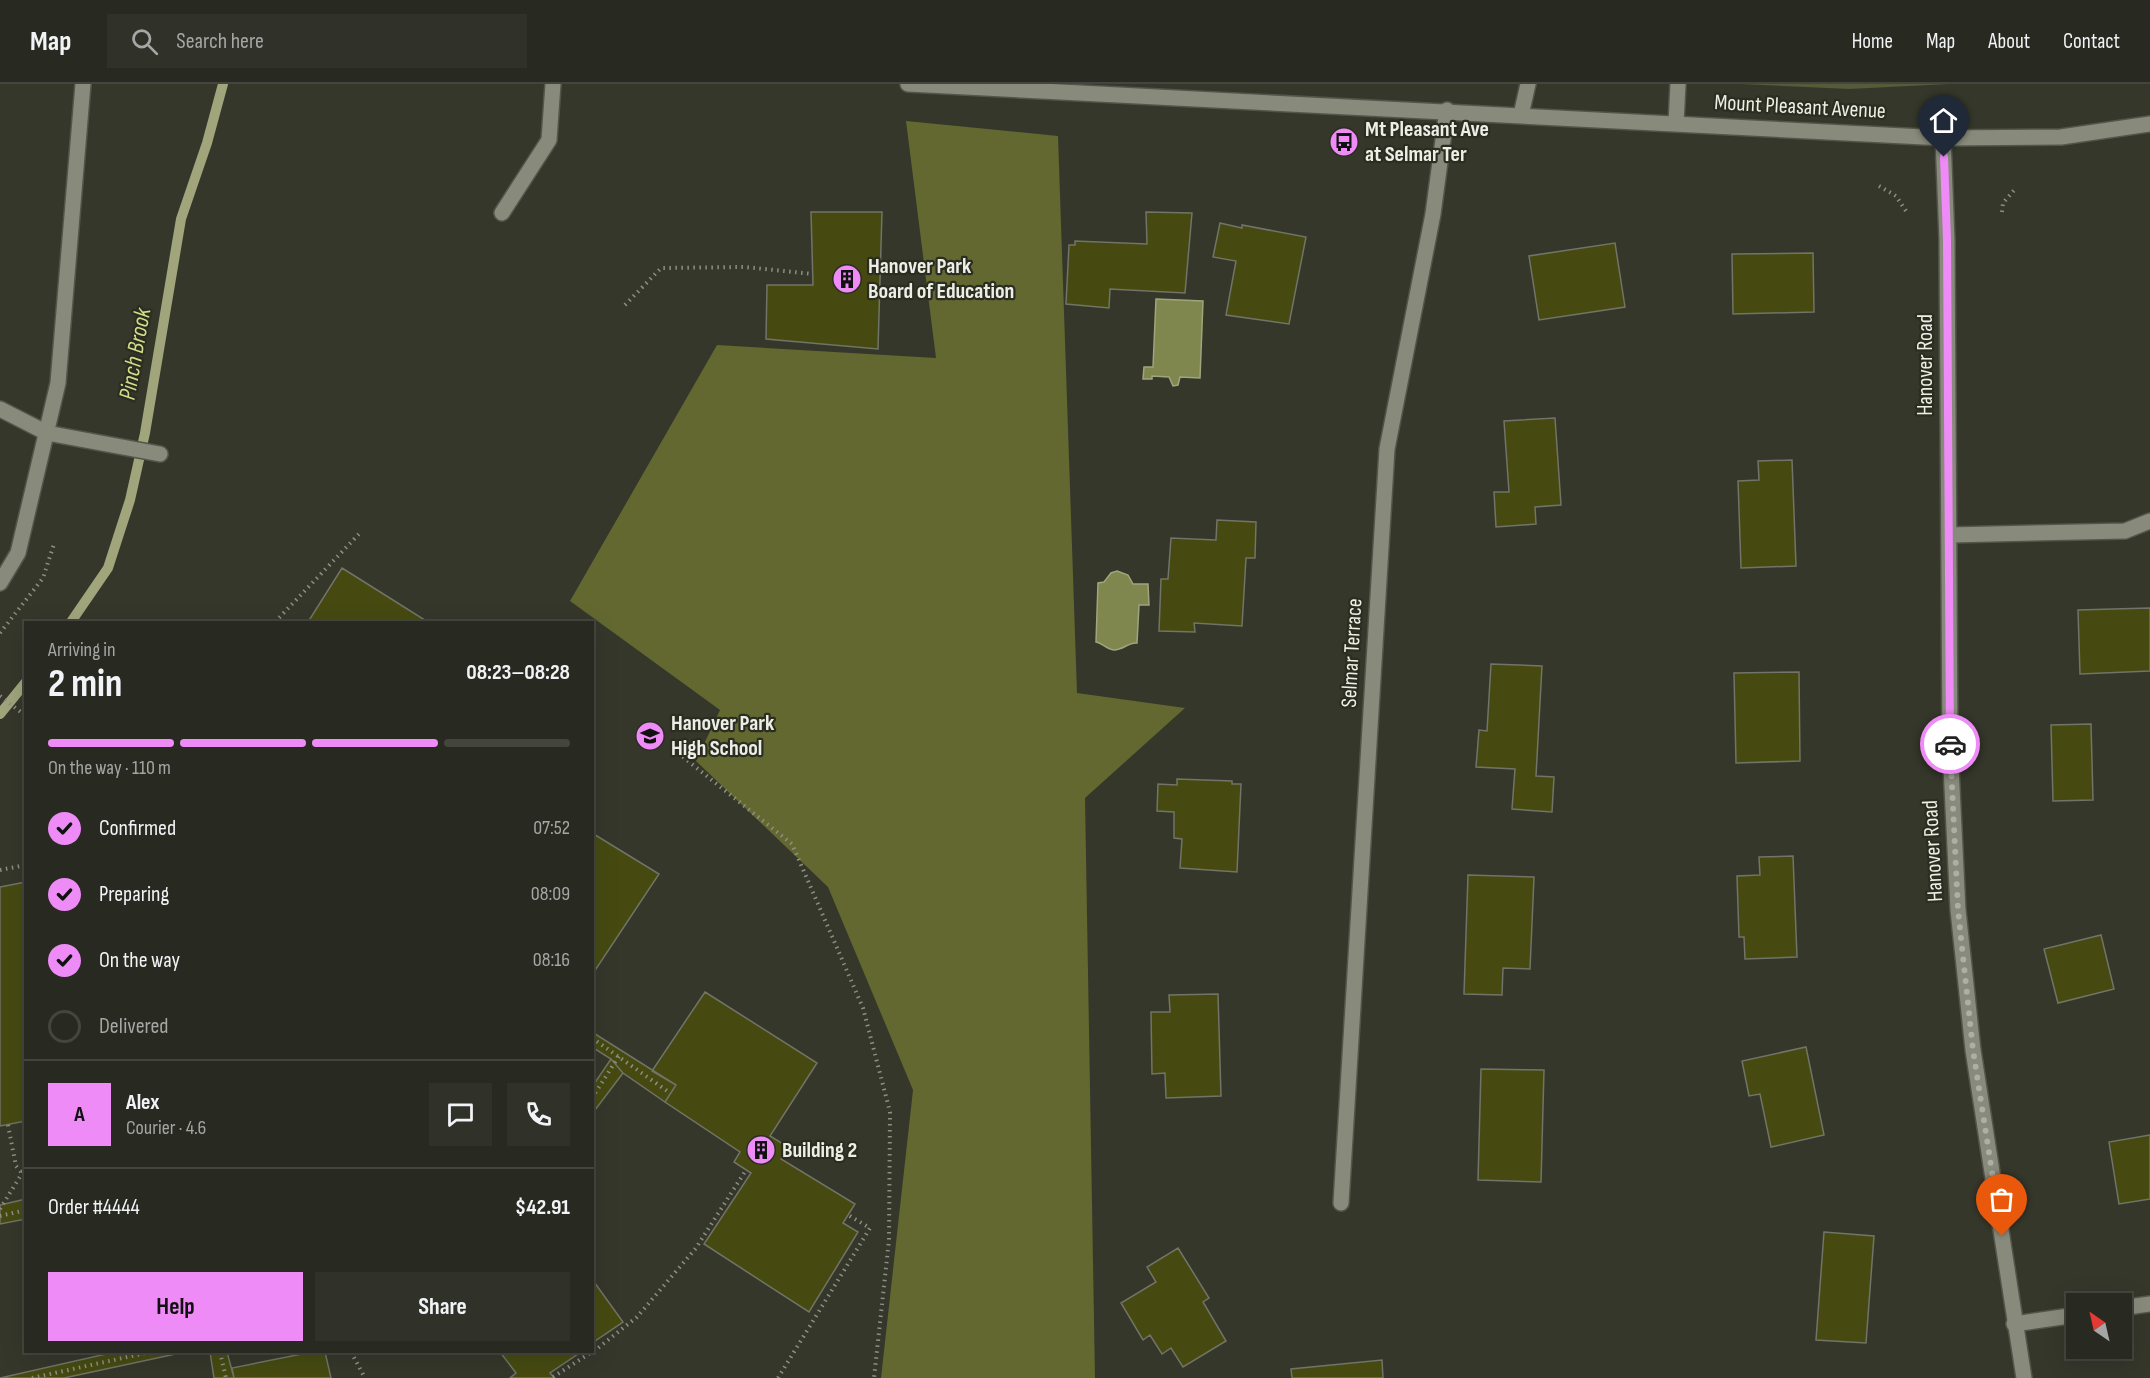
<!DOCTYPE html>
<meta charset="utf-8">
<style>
:root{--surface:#282920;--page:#303129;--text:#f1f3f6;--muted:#a5a6a5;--line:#44453e;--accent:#ef8bf7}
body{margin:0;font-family:"Sofia Sans Condensed",sans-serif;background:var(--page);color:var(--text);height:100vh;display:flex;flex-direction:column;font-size:22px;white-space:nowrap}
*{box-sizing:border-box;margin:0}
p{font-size:20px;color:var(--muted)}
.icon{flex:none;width:33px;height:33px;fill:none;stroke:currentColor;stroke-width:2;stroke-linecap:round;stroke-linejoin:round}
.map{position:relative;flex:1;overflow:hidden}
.details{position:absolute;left:24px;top:537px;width:570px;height:732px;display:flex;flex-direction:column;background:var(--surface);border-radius:0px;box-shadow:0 6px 24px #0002,0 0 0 2px var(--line)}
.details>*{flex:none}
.needle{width:39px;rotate:326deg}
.buttons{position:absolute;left:2066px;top:1209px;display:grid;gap:12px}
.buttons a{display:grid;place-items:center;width:66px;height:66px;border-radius:0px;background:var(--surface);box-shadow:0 6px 24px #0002,0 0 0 2px var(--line);font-size:30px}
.pin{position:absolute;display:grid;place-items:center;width:51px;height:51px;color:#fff;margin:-62px -26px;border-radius:50% 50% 50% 0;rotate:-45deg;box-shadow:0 0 6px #0007}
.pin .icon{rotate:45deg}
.courier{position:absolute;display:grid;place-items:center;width:60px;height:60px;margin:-30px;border:4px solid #ef8bf7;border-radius:50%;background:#fff;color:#222;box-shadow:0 2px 8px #0007}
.head em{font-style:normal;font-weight:700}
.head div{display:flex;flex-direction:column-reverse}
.head{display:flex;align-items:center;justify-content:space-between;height:102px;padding:0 24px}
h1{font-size:39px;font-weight:700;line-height:45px}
.bar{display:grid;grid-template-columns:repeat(4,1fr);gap:9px 6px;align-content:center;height:72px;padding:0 24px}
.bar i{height:8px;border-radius:4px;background:var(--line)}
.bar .active{background:var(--accent)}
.bar p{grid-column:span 4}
.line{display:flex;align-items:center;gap:15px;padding:0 24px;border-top:2px solid var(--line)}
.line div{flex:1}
.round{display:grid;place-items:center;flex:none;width:63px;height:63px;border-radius:0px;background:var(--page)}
ol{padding:0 24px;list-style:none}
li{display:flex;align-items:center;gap:18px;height:66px}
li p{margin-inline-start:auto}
li .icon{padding:6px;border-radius:50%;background:var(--accent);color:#111;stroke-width:4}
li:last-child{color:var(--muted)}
li i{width:33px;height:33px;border:3px solid var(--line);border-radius:50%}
.primary-button{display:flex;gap:12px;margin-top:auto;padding:12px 24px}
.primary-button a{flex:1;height:69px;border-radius:0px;background:var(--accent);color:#111;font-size:24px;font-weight:700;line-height:69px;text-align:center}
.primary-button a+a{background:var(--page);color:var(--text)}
header{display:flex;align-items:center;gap:36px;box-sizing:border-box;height:84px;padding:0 30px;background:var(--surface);border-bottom:2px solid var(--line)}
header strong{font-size:28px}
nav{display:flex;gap:33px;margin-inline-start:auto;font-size:21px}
.search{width:420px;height:54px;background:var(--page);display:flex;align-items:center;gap:15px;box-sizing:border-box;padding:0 21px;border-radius:0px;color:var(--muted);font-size:22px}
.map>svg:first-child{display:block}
.green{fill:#565b39}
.forest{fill:#626830}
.water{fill:#7f864e;stroke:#a0a57c;stroke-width:1.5}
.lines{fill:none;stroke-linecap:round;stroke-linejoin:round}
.stream{stroke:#a0a57c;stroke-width:10}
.building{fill:#464a11;stroke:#717466;stroke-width:1.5}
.service-casing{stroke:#53554a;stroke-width:18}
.minor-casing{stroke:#53554a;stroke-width:18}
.tertiary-casing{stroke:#53554a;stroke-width:18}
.path{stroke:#8d8f85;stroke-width:4;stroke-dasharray:1.5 4.5;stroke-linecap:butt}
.service{stroke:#888a7b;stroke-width:15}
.minor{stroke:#888a7b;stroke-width:15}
.tertiary{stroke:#888a7b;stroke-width:15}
.done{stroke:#adaea5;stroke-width:6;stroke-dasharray:0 10.8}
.route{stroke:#ef8bf7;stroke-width:8}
.labels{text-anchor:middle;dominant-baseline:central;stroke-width:4.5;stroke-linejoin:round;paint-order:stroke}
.street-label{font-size:22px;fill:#edeee6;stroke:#2b2d21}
.poi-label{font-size:22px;font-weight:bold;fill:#edeee6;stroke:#2b2d21;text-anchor:start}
.water-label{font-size:24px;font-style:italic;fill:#d4de8a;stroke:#2b2d21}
</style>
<header>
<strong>Map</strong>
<div class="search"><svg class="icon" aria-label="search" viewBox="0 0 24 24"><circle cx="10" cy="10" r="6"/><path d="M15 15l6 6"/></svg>Search here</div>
<nav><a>Home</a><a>Map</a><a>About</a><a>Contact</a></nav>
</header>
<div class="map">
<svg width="2150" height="1294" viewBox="0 0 2150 1294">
<rect width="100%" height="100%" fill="#35372b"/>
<path class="green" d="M1740,0h209l-100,5z"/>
<path class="forest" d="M906,37l152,15 19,557 108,15 -100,90 10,580h-214l32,-288 -85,-203 -132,-126 24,-51 -150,-109 147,-256 219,13z"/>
<path class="water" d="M1156,215l47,2 -3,77 -20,-1 -2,8 -5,1 -4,-9 -17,-1v3h-9l1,-12h9z
M1117,487l11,4 5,9h15l1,21h-10l-2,38c-8,-1 -14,7 -23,7 -8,-1 -11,-7 -18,-8l2,-59 6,-1 7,-9z"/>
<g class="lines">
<path class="stream" d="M71,538l37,-54 22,-68 15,-67 36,-214 26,-76 16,-59
M0,630l26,-32"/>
</g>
<path class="building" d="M811,128h71l-4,137 -112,-10 1,-54h46z
M1146,128l46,1 -7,80 -75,-4 -1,19 -43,-4 3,-59h6v-4l72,3z
M1220,139l22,5v-3l64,12 -17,87 -63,-9 10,-54 -23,-4z
M1615,159l10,64 -86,13 -10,-64z
M1813,169l1,59 -81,2 -1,-60z
M1555,334l6,87 -26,2 1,17 -40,3 -2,-35h15l-5,-71z
M1792,376l4,106 -55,2 -3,-87 21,-1 -1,-19z
M1217,436l39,2 -1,36h-9l-4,68 -48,-3 1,9 -36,-1 2,-52h7l3,-41 45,2z
M342,484l86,54h-120z
M2150,524v63l-70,3 -2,-64z
M1491,580l51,2 -6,110 18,1 -2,35 -40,-3 3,-40 -39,-2 3,-37 8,1z
M1799,588l1,89 -64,2 -2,-90z
M2091,640l2,76 -40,1 -2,-76z
M1177,695l55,2v3h9l-4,88 -57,-4 2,-29 -8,-1v-26l-17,-1 1,-27 19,1z
M592,749l67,41 -67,101z
M1793,772l4,101 -52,2 -1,-22h-5l-2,-61 23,-1 -1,-18z
M1468,791l66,2 -4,92 -27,-1 -1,27 -38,-1z
M26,798v239l-26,5v-239z
M2101,851l13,54 -56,14 -14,-54z
M705,908l112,71 -47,73 18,11 -7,12 74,45 -12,19 15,9 -49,80 -105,-68 47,-71 -17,-11 6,-10 -75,-50 11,-17 -24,-14z
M1218,910l3,102 -55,2 -1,-25 -13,1 -1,-62h19l-1,-17z
M592,948l84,53 -11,17 -42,-29 -12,-14 -19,-12z
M1806,963l18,88 -53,12 -11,-53 -11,2 -7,-35z
M611,975l12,14 -31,41v-27z
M1481,985l63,1 -3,112 -63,-2z
M2150,1051v64l-31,5 -10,-62z
M26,1115v20l-26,5v-19z
M1824,1148l50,4 -8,107 -50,-3z
M1178,1164l31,50 -6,4 23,39 -43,26 -12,-19 -9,6 -12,-19 -7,5 -22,-37 35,-21 -9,-15z
M592,1195l31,43 -31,21z
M115,1268h70l-121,26h-64z
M210,1268h17l7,26h-20z
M312,1268h13l6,26h-97l-2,-10z
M500,1268h81l-31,21 4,5h-44l6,-5z
M1382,1276l1,18h-91l-1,-9z"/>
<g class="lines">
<g class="service-casing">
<path id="service" d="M1521,31l7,-31
M1676,39l2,-39
M502,129l47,-73 4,-56
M0,325l47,24 113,21
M1949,451l176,-4 25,-10
M0,499l18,-30 40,-170 25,-299"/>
</g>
<g class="minor-casing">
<path id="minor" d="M1341,1119l46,-754 46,-235 14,-104
M2121,1224l29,-4
M2014,1240l62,-9"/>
</g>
<g class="tertiary-casing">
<path id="tertiary" d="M908,0l1035,54 118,-1 89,-13
M1943,54l4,102 3,506 8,164 15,140 51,328"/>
</g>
<path class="path" d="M1879,102l17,10 12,18
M2002,128l1,-9 13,-15
M625,221l36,-37 84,-1 68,7
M275,538l84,-88
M0,549l43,-55 11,-34
M0,612l26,20
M678,669l114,91 71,164 27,104 -1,128 -15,138
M0,786l26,-5
M592,954l78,55
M592,1014l27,-42
M8,1041l8,41 6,7
M0,1125l26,-42
M0,1132l26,-6
M220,1268l6,26
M351,1268l14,26
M553,1293l45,-29 39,-31 59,-69 50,-78
M32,1294l118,-26
M778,1294l92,-150 -22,-13"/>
<use href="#service" class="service"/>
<use href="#minor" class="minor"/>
<use href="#tertiary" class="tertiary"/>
</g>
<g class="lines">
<path class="done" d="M1950,660l8,166 15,140 29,186"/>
<path class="route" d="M1944,73l3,83 3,504"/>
</g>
<defs>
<g id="bus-disc" transform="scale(1.5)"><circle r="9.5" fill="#ef8bf7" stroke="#2b2d21"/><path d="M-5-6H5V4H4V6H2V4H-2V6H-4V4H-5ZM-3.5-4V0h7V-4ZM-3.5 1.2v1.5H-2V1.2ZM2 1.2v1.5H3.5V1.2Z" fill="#111"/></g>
<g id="building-disc" transform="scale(1.5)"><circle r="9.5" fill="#ef8bf7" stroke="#2b2d21"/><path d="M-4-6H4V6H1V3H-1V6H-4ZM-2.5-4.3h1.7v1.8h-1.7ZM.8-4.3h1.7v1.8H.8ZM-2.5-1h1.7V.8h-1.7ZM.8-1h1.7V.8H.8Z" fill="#111"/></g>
<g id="school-disc" transform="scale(1.5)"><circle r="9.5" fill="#ef8bf7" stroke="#2b2d21"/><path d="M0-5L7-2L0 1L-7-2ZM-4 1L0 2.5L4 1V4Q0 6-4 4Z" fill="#111"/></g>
</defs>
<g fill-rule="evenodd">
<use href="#bus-disc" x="1344" y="58"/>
<use href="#building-disc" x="847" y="195"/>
<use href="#school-disc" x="650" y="652"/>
<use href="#building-disc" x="761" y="1066"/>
</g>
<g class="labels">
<g class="street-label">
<text transform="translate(1800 23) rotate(3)">Mount Pleasant Avenue</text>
<text transform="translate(1925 281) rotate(-90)">Hanover Road</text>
<text transform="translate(1352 569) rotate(-87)">Selmar Terrace</text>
<text transform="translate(1933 767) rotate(-93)">Hanover Road</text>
</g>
<g class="poi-label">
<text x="1365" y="45">Mt Pleasant Ave<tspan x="1365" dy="25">at Selmar Ter</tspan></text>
<text x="868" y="182">Hanover Park<tspan x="868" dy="25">Board of Education</tspan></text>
<text x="671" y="639">Hanover Park<tspan x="671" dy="25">High School</tspan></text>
<text x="782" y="1066">Building 2</text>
</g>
<g class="water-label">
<text transform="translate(135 270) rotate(-80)">Pinch Brook</text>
</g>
</g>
</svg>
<div class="buttons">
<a><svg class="needle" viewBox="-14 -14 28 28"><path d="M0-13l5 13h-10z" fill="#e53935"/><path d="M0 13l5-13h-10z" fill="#a5a6a5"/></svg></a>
</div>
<div class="pin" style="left:2002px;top:1152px;background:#ea580c"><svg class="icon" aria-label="bag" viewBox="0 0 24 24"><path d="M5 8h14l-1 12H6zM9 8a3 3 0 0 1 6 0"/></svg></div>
<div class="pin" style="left:1944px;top:73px;background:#1f2937"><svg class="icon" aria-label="home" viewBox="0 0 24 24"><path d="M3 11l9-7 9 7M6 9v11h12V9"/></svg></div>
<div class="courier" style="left:1950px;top:660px"><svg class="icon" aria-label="car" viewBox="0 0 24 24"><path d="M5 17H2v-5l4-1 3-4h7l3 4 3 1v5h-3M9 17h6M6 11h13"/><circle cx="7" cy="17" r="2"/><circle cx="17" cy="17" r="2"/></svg></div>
<section class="details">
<div class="head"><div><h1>2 min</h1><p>Arriving in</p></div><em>08:23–08:28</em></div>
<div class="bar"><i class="active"></i><i class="active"></i><i class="active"></i><i></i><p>On the way · 110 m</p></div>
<ol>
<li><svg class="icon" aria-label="check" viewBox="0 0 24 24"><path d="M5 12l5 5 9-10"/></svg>Confirmed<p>07:52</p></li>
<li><svg class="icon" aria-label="check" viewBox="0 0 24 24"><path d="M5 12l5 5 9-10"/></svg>Preparing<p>08:09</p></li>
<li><svg class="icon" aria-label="check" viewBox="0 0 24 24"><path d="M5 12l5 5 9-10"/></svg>On the way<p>08:16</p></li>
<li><i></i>Delivered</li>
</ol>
<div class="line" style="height:108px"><b class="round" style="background:var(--accent);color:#111">A</b><div><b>Alex</b><p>Courier · 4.6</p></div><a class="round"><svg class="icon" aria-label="chat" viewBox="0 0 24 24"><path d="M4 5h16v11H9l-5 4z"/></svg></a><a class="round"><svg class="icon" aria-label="phone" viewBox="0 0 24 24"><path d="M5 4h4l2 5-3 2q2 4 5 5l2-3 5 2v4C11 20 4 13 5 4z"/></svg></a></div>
<div class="line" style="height:78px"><div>Order #4444</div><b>$42.91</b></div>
<div class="primary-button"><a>Help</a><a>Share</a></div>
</section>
</div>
